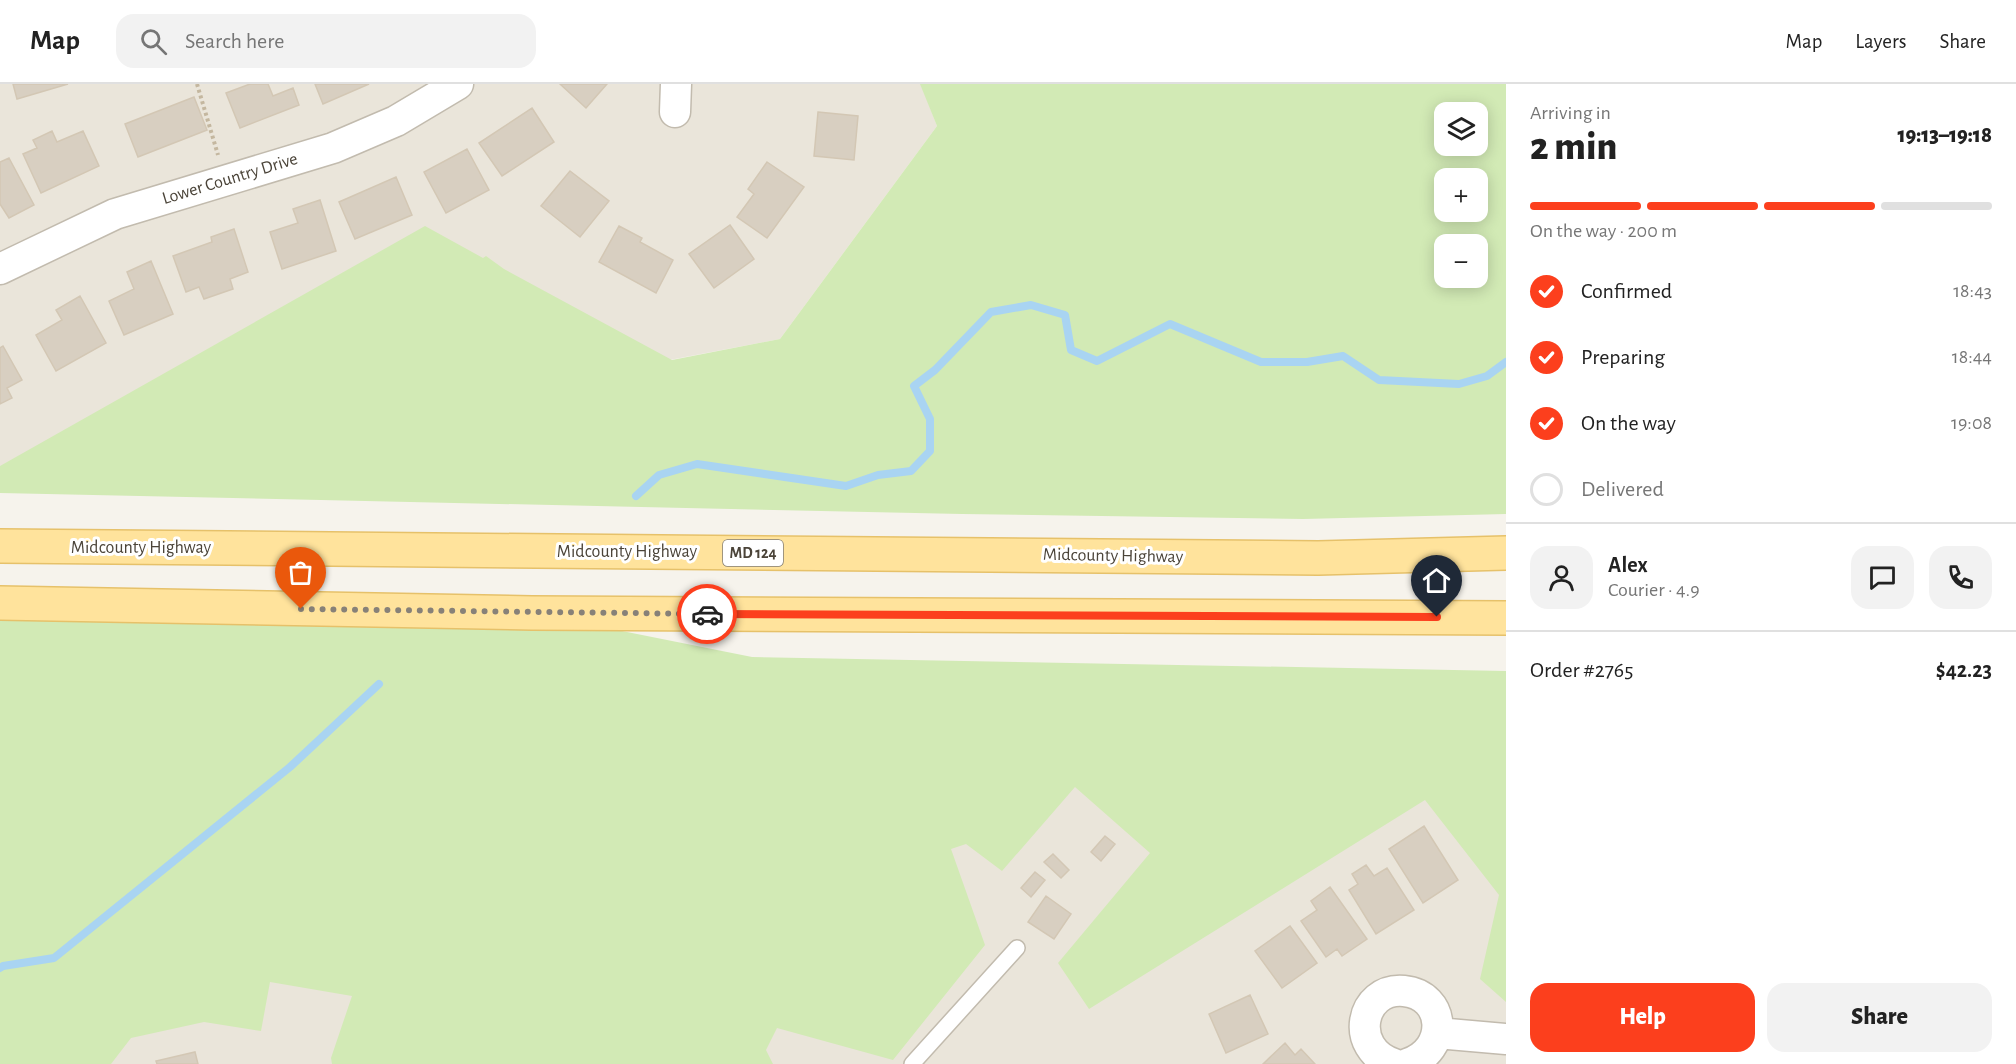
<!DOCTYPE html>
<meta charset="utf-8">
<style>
:root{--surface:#fff;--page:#f2f2f2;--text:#222;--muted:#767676;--line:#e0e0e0;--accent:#fc3f1d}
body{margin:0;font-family:"Alegreya Sans",sans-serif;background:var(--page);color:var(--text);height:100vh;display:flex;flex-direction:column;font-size:22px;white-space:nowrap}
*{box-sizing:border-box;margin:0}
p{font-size:20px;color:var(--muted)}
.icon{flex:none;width:33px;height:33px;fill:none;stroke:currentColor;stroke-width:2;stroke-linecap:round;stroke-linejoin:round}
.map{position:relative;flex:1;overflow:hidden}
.side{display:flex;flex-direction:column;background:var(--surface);width:510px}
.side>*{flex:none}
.buttons{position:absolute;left:1434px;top:18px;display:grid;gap:12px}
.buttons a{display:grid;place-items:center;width:54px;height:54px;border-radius:12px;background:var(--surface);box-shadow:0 3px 15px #0003;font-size:30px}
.pin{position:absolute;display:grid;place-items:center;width:51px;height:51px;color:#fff;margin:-62px -26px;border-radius:50% 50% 50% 0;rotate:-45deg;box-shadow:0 0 6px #0007}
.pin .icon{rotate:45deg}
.courier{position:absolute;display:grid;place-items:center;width:60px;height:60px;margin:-30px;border:4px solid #fc3f1d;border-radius:50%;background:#fff;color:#222;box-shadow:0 2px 8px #0007}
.headline em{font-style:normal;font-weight:800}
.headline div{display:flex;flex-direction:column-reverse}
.headline{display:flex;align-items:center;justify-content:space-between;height:102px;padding:0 24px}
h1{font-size:39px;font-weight:800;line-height:45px}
.bar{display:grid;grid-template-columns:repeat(4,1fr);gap:9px 6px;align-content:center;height:72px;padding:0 24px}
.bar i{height:8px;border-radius:4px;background:var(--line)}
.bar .active{background:var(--accent)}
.bar p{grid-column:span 4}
.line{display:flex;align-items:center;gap:15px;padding:0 24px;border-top:2px solid var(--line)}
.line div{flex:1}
.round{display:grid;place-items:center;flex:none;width:63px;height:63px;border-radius:18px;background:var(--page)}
ol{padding:0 24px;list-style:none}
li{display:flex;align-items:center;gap:18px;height:66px}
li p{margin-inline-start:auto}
li .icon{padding:6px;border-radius:50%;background:var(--accent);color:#fff;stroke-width:4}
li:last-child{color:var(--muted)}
li i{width:33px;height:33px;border:3px solid var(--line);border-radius:50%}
.primary-button{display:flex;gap:12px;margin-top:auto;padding:12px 24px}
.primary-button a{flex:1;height:69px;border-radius:18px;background:var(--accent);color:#fff;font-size:24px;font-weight:800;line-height:69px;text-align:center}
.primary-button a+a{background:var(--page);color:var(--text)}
header{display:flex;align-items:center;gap:36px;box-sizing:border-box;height:84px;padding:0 30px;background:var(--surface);border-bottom:2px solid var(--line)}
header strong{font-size:28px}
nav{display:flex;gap:33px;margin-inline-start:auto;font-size:21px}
.search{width:420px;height:54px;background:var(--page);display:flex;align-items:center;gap:15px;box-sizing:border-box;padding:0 21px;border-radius:18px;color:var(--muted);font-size:22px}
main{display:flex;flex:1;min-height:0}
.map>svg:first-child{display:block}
.residential{fill:#eae5da}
.green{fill:#d2eab5;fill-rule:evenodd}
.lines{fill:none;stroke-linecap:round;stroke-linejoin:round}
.stream{stroke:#a9d4f2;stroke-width:8}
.building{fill:#d8cfc1;stroke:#d3c7b4;stroke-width:1.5}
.service-casing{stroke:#c2bbae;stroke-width:18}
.minor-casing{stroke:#c2bbae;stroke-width:33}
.primary-casing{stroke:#e6c16a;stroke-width:36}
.path{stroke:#c4b79f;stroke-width:4;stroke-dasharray:3 3;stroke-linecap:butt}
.service{stroke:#fff;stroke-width:15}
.minor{stroke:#fff;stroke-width:30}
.primary{stroke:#ffe39c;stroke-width:33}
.done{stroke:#878178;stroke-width:6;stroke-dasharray:0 10.8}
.route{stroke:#fc3f1d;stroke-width:8}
.labels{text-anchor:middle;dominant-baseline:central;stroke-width:6;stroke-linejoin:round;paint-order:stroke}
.shield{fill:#fff;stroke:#817c74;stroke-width:1.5}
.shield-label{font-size:16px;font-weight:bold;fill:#4b4439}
.street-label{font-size:18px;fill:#4b4439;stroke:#fff}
</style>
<header>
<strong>Map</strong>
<div class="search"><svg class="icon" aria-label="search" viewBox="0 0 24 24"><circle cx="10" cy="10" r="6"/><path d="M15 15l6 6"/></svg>Search here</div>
<nav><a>Map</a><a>Layers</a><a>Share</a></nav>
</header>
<main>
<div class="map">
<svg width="1506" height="980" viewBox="0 0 1506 980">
<rect width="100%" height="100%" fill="#f6f3ec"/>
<path class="residential" d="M0,0h921l16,42 -157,213 -137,26 -643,104z
M0,565l1506,38v377h-1506z"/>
<path class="green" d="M920,0h586v430l-203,5 -341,-5 -962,-21v-27l425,-240 58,32 3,-2 18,13 168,91 108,-21 157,-213zM1478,28v34h-34v-34zM1478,94v34h-34v-34zM1478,160v34h-34v-34z
M0,519l532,10 220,44 754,14v331l-26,-23 19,-84 -74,-95 -336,209 -31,-46 92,-110 -75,-66 -73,84 -36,-27 -15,5 34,96 -92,115 -116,-32 -11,22 7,14h-441l-1,-6 21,-62 -82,-14 -9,49 -57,-9 -73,16 -20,26h-111z"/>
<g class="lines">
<path class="stream" d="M636,412l23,-21 38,-11 149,22 32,-11 33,-4 19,-20v-32l-16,-33 21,-16 56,-58 40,-7 34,10 6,35 26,11 73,-37 91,38h46l36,-6 36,24 80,4 28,-8 19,-14
M0,884l3,-2 51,-8 236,-191 89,-83"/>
</g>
<path class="building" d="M13,0h55l-51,15z
M250,0h18l5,12 20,-8 6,17 -59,23 -14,-35z
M315,0h54l-46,20z
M560,0h47l-21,24z
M194,13l13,33 -69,27 -13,-33z
M532,24l22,34 -52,34 -23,-33z
M818,28l40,4 -4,44 -40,-4z
M52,47l5,11 26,-11 16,35 -58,27 -18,-39 14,-6 -4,-8z
M467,65l22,41 -43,23 -22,-41z
M9,74l25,47 -25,13 -9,-14v-42z
M767,78l37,25 -37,51 -30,-21 17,-23 -6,-5z
M570,87l39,30 -29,36 -39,-31z
M396,93l16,38 -57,24 -16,-37z
M320,116l16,51 -54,18 -12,-37 28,-9 -5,-14z
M730,141l24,34 -40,29 -25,-34z
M619,142l23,12 -2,4 33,18 -17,33 -57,-31z
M234,145l14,43 -18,7 3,10 -29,10 -5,-12 -13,5 -13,-36 39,-14 -1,-5z
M151,177l22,53 -49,21 -15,-34 25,-12 -7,-17z
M80,212l26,47 -50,28 -20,-36 26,-15 -6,-10z
M3,262l19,34 -15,8 5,10 -12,6v-56z
M1424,742l34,54 -35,23 -34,-54z
M1105,752l10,8 -14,17 -10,-9z
M1053,770l16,16 -8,8 -17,-16z
M1366,781l8,11 13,-8 27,42 -38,24 -27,-44 9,-6 -6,-10z
M1035,788l10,8 -14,17 -10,-9z
M1330,803l37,52 -25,17 -5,-7 -11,8 -25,-36 16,-11 -6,-9z
M1046,812l25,18 -17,25 -26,-17z
M1290,842l27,37 -35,25 -27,-37z
M1250,911l18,39 -42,19 -17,-39z
M1285,959l10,12 6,-6 14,15h-52z
M195,968l3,12h-41l-1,-3z"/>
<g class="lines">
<g class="service-casing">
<path id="service" d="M912,980l105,-116"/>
</g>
<g class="minor-casing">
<path id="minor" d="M675,28l1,-28
M0,185l115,-55 218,-66 63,-27 62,-37
M1437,949l69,6
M1394,980c-46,-15 -34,-77 10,-73 42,4 46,59 3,73"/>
</g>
<g class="primary-casing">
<path id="primary" d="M0,462l1318,12 188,-5
M0,519l532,10 974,5"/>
</g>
<path class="path" d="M197,0l21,71"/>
<use href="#service" class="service"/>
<use href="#minor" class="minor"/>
<use href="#primary" class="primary"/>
</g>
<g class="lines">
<path class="done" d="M301,525l406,5"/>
<path class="route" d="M707,530l730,3"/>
</g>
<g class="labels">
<rect class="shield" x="723" y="456" width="60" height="26" rx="4.5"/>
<g class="shield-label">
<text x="753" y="469">MD 124</text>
</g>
<g class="street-label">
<text transform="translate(230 95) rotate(-17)">Lower Country Drive</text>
<text x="141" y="464">Midcounty Highway</text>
<text x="627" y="468">Midcounty Highway</text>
<text transform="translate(1113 472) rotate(1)">Midcounty Highway</text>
</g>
</g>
</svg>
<div class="buttons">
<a><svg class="icon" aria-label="layers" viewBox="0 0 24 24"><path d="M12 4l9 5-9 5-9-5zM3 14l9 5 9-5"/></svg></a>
<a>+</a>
<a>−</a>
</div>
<div class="pin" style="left:301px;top:525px;background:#ea580c"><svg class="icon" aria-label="bag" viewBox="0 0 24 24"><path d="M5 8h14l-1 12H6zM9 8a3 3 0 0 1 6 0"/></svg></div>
<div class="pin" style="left:1437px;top:533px;background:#1f2937"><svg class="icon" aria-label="home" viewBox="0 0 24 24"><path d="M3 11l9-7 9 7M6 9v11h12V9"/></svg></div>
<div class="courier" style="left:707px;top:530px"><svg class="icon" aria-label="car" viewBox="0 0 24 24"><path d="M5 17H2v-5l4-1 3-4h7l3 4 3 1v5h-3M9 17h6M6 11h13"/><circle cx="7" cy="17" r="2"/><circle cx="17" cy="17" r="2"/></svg></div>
</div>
<section class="side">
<div class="headline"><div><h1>2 min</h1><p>Arriving in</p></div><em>19:13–19:18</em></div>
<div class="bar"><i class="active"></i><i class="active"></i><i class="active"></i><i></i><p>On the way · 200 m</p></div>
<ol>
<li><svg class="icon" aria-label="check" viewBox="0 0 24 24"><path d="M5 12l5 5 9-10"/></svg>Confirmed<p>18:43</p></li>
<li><svg class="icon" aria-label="check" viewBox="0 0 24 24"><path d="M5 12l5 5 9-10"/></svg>Preparing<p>18:44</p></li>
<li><svg class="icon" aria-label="check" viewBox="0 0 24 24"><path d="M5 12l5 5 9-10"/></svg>On the way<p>19:08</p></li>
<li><i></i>Delivered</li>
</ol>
<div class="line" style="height:108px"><a class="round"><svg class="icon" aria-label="person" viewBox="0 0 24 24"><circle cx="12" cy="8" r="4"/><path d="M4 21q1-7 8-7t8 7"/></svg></a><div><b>Alex</b><p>Courier · 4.9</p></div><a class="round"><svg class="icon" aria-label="chat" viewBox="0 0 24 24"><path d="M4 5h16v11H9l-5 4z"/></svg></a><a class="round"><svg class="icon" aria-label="phone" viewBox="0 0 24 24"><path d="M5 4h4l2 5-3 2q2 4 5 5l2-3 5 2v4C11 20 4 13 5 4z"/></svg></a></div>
<div class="line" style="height:78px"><div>Order #2765</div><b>$42.23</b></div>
<div class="primary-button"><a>Help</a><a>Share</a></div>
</section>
</main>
